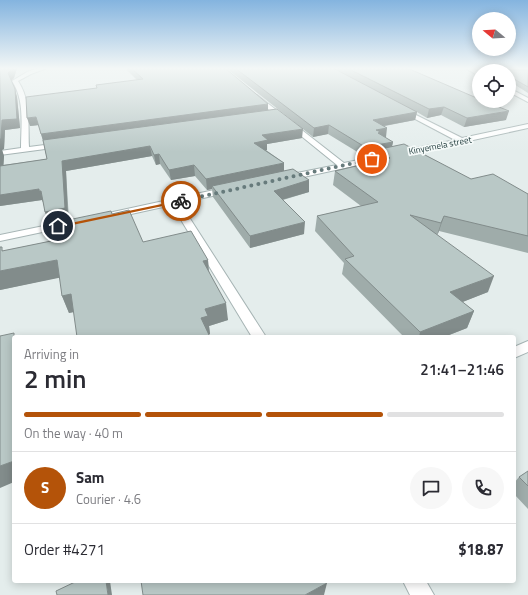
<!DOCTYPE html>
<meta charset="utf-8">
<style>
:root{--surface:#fff;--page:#f7f7f7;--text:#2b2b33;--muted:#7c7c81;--line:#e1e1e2;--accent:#b45309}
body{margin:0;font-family:"Titillium Web",sans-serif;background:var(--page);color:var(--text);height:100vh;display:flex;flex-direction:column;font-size:15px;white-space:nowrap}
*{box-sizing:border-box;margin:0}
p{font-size:13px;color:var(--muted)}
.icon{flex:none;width:22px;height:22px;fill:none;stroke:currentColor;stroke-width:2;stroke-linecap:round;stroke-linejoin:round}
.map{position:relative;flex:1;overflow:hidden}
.drawer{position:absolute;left:12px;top:335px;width:504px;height:248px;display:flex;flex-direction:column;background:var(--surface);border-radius:4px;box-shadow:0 2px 10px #0003}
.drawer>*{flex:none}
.needle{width:26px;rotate:288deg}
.controls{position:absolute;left:472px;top:12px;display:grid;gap:8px}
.controls a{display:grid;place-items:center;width:44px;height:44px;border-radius:50%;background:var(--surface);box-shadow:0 2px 10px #0003;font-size:20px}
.pin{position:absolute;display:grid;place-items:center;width:34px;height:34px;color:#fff;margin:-17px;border:2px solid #fff;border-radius:50%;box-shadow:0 1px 4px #0007}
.courier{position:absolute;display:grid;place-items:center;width:40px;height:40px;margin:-20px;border:3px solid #b45309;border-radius:50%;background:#fff;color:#222;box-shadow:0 1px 5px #0007}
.head em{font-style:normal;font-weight:600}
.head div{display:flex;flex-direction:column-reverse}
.head{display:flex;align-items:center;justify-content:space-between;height:68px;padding:0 12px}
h1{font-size:26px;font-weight:600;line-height:30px}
.bar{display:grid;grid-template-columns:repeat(4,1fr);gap:6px 4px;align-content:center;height:48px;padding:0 12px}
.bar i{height:5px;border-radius:3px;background:var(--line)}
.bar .current{background:var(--accent)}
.bar p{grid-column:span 4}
.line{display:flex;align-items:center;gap:10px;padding:0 12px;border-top:1px solid var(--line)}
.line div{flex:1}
.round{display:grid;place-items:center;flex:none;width:42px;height:42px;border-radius:21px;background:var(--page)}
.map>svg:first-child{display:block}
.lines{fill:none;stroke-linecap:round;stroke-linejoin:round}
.street-casing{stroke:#a7b5b5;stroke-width:2}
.street{fill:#fff;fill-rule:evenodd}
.wall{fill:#9facaa}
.shaded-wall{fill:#828c8b}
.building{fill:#b9c8c6;stroke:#828c8b}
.route{fill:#b45309}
.done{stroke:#677b7c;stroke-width:4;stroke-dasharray:0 7.2}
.labels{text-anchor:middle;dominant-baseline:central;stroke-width:3.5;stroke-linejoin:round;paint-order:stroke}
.far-street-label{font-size:9px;fill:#243e3f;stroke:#f5faf9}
</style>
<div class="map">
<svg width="528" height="595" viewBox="0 0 528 595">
<rect width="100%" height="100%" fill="#e4edec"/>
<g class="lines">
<g class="street-casing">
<path id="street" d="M38,68h9l-16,6 -13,7c13,19 10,44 11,66l31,-4 4,2 -4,2 -60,8v-4l21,-3c0,-22 4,-48 -9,-67l15,-9z
M465,68h7l7,4v4z
M509,88l19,10v4l-19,-10z
M253,95h4l87,68 111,-23 -55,-29 -1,-1 3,-2 60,30 66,-14v4l-243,53 -4,-3 1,-2 55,-11 -84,-68z
M228,187l4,3 -1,2 -51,11 86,134h-14l-80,-132 -59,13 -5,-3 5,-3z
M63,222l3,1 2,2 -2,2 -66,14v-6z
M528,341v11l-14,6v-11z
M403,581h23l8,14h-24z"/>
</g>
<use href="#street" class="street"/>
</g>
<path class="wall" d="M0,68h17l-3,10 -3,2 6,17 3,31 -15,2 -1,19 -2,1 2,6 -1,9 44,-6 -8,-34 -9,1 67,-38 -1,-3 41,-5 -12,-12h100l43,42 34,28 -35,6v6h-1l18,13v8l25,9v12l-26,8 21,34 -54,14 -37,-51 -1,-8 -5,1 -12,-14 -24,4 -11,-16 -4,1 -4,-9 -86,15 3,49 43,-6 31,28 65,18 1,11 19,49 -19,6 1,8 -136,-22 -5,1 -7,-17 -2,-19 -60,13v-43l3,4 48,-10 -5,-26 -3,-13 -1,-2 -42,6z
M226,68h181l99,52 -42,7 -23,-12 -14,3 -10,-6 -2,8 -30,6 1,11h-1l8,5 -1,4 79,33 57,15v59l-89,-22 -2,4 51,57 -26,10 12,9 -7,17 -23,9h-40l-62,-63 2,-11 -29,-32 2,-15 44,-10 -28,-21 2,-14 39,-9 1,-8 -11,2 -36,-22 -15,3z
M500,70h28v23l-19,-12v-10h-9z
M528,471v38l-14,-15v-11l5,-6z"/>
<path class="shaded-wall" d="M12,68h5l-3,10 -3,3 -3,-8z
M15,89l2,8 3,31 -15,2 -1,19 -2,1 2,6 -1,21 -3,-8v-30l2,-19z
M268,104v8l-224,31 -3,-9z
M444,107l-3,8 -14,3 2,-9z
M509,111l-3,9 -42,7 3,-9z
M417,112l-2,8 -43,8 1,-8z
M36,117l3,8 -9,1 -3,-8z
M329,125l-1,9 -15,3 1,-9z
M387,128l-1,9 -6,1 -4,-8z
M303,129l-1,9 -35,6v6l-12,2 -1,-9 8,-8z
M393,142l-2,9 -15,-1 -1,4 -11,2 1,-9z
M150,146l2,10 -86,15 2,48 6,18 -25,-14 -4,-11 17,-51z
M159,154l1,10 -4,1 -2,-10z
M284,163v11l-72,12v3l-5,1 -1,-11z
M194,165l1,11 -24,4 -2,-10z
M309,180v12l-35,10v-11z
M39,189l2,2 4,11h-2l-1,-2 -42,6v-11z
M444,216l-5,15 -3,7 5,-15z
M305,222l-1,12 -54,14v-12z
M57,260l6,17 -63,13v-19z
M208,260l1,17 -6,-16z
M494,276l-6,16 -43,17 5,-17z
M71,294l7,17 -9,2 -7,-17z
M226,303l2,17 -19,6 1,8 -7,2 -2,-18 4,-9z
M474,311l-7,17 -23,9h-25l1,-5z
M14,461v21l-14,6v-22z
M106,581h4l2,14h-4z
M327,583l-3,12h-19z"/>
<path class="building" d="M0,68h12l-1,2 -3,3 7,16 2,30 -15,1 -1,19h-1z
M131,68h94l43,36 -227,30 -5,-17 -9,1 -1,-21 71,-9 -1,-3 47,-6z
M235,68h98l84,44 -44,8 14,8 -11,2 5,2 -3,1 15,9 -28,5 -36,-22 -15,3z
M347,68h60l72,31v2h5l25,10 -42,7 -23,-11 -15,2z
M500,70h28v17l-19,-11v-5h-8z
M277,109l26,20 -41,6 6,5 -14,3 30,20 -78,16 -12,-14 -25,5 -10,-16 -5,1 -4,-9 -88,15 3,47 -20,4 -4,-21h-2v-2l-39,6v-29l47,-7 -4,-19z
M404,144l67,35 22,-5 35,20v42l-84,-20 -3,7 -31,-8 84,61 -44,16 24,19 -54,21 -75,-73 9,-3 -37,-40 61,-14 -43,-31 55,-13 -14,-8z
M293,169l16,11 -35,11 31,31 -55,14 -38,-50z
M129,210l14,32 48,-11 17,29 -5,1 23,42 -21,6 3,7 -7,2 9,19h-133l-6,-43 -9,2 -5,-36 -57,11v-24h2v4l49,-10 -6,-25 21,-4 2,8 43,-9 1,3z
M14,333v128l-14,5v-130z
M528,471v15l-9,-9z
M75,581h31l2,14h-51l-1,-4 19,-9z
M141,581h185l1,2 -22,12h-162z"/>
<linearGradient id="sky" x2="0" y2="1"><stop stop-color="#84b4df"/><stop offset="0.45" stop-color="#f3f7f6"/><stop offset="1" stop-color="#f3f7f6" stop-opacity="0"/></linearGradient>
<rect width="528" height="152" fill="url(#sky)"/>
<path class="route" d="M181,200l1,2 -124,26 -2,-2z"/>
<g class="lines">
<path class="done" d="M181,201l191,-42"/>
</g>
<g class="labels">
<g class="far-street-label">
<text transform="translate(440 145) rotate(-11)">Kinyemela street</text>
</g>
</g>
</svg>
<div class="controls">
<a><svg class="needle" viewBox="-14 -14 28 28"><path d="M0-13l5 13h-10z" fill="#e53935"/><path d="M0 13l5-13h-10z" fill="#7c7c81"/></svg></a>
<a><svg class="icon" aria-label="locate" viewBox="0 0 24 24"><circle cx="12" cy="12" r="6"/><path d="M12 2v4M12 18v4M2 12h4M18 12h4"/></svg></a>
</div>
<div class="pin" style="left:372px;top:159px;background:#ea580c"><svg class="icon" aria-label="bag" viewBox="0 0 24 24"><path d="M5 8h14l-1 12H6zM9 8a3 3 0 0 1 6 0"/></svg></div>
<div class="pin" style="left:58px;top:226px;background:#1f2937"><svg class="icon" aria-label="home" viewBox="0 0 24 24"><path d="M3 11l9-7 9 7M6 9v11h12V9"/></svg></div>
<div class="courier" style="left:181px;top:201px"><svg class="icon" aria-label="bike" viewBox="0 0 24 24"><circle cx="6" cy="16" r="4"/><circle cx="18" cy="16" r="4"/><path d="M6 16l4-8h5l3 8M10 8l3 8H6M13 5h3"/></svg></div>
<section class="drawer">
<div class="head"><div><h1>2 min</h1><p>Arriving in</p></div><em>21:41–21:46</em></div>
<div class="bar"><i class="current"></i><i class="current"></i><i class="current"></i><i></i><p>On the way · 40 m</p></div>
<div class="line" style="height:72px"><b class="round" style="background:var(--accent);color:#fff">S</b><div><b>Sam</b><p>Courier · 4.6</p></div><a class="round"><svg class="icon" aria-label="chat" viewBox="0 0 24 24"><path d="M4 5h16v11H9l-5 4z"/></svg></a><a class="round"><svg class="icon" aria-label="phone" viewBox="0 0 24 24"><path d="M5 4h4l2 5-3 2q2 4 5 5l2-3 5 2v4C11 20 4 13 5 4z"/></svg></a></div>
<div class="line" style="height:52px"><div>Order #4271</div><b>$18.87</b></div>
</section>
</div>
